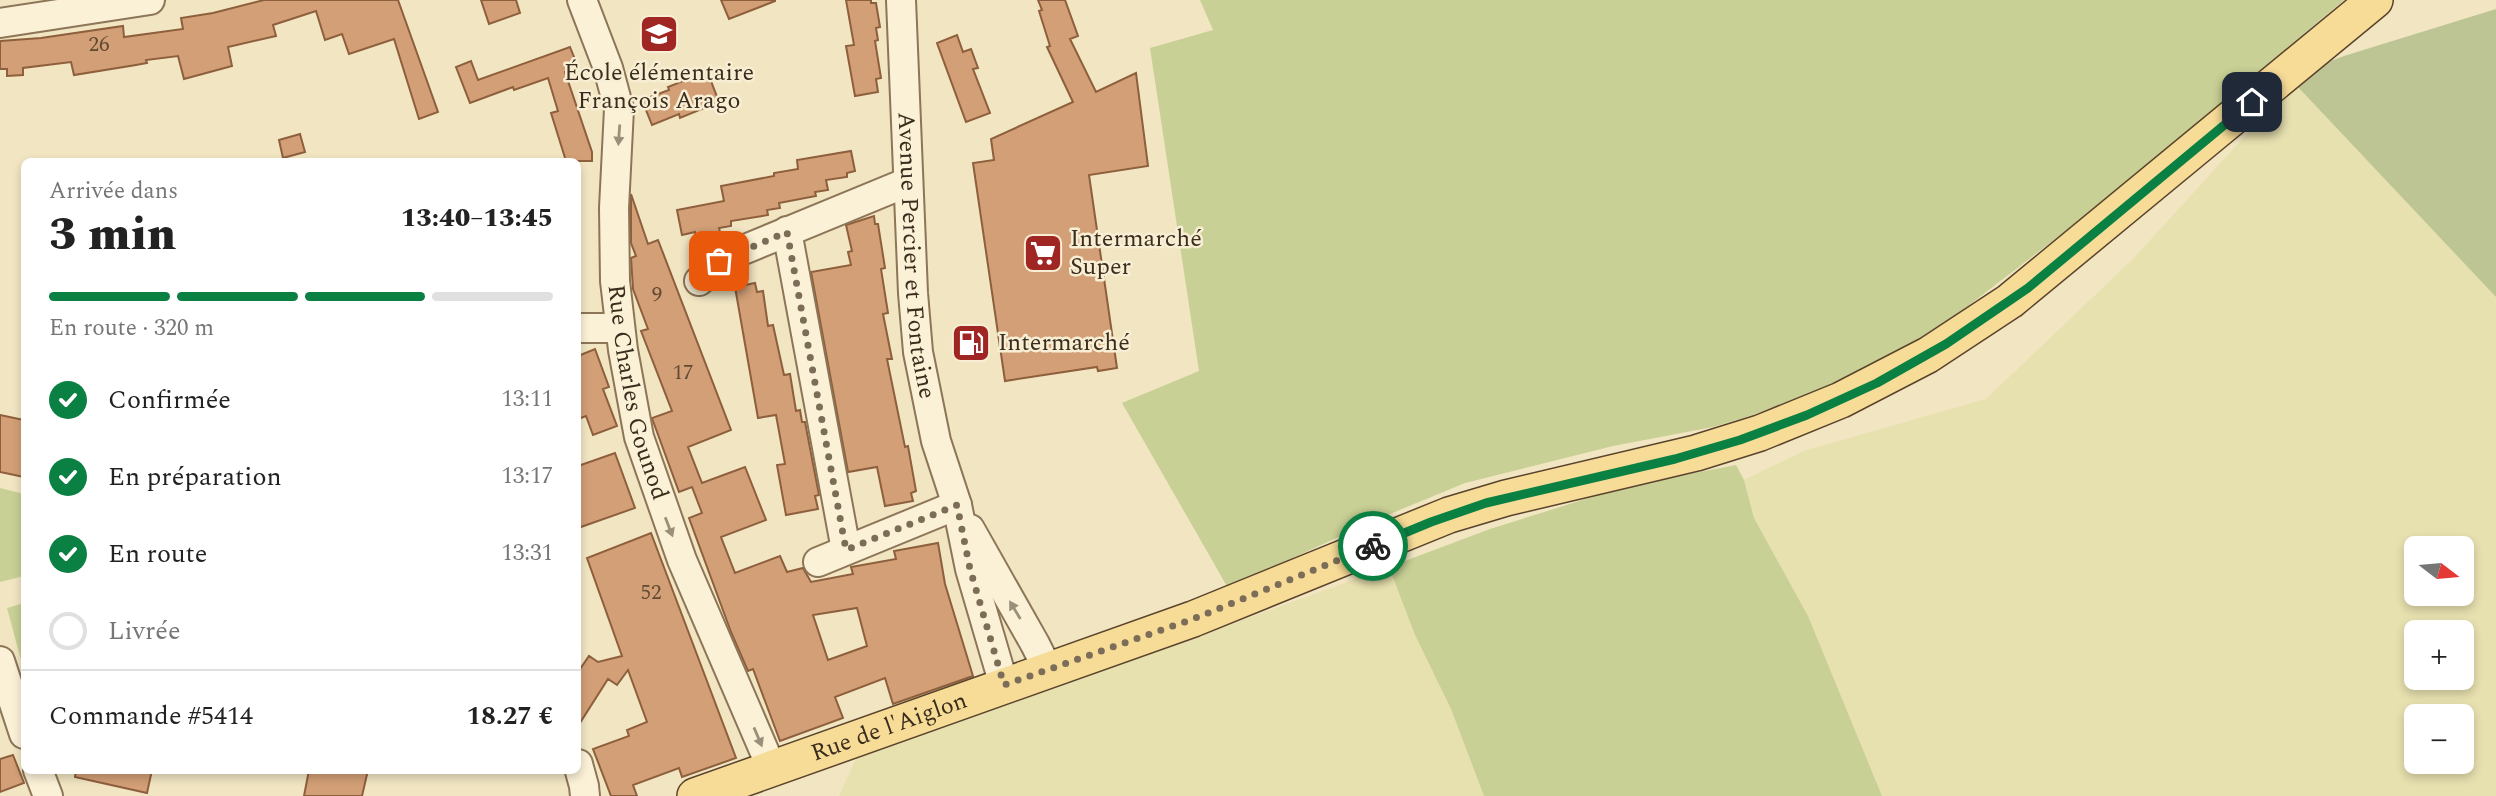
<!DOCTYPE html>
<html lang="fr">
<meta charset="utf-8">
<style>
:root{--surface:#fff;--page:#f6f6f6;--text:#222;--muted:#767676;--line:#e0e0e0;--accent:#0b8043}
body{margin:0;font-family:Spectral,serif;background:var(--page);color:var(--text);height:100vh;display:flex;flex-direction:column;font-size:26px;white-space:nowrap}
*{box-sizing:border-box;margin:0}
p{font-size:23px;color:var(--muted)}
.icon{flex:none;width:38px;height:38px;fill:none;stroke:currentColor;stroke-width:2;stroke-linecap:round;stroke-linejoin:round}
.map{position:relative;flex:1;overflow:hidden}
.panel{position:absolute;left:21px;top:158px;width:560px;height:616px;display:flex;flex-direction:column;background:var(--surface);border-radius:10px;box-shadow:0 4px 10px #0003}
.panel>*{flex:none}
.needle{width:46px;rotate:106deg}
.buttons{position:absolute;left:2404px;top:536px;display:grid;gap:14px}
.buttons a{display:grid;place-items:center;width:70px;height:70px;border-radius:10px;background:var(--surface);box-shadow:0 4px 10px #0003;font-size:35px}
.pin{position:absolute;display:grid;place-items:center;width:60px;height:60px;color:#fff;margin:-30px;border-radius:14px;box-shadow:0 4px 10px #0006}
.courier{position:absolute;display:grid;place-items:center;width:70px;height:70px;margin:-35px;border:5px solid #0b8043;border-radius:50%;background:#fff;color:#222;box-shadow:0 2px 9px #0007}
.headline em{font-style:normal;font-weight:800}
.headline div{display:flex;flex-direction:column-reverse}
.headline{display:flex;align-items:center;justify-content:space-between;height:119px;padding:0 28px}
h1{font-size:46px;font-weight:800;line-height:52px}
.bar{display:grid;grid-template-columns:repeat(4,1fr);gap:10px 7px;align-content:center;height:84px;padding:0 28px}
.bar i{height:9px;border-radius:5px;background:var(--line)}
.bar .on{background:var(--accent)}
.bar p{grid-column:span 4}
.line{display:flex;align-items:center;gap:18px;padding:0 28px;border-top:2px solid var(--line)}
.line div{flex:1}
ol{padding:0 28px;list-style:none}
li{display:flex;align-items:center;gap:21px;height:77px}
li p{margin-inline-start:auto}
li .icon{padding:7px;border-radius:50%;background:var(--accent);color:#fff;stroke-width:4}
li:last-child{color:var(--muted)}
li i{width:38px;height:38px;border:4px solid var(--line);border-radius:50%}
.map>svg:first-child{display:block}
.farmland{fill:#e7e0af;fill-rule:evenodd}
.green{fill:#c8d095}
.cemetery{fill:#bdc595}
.building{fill:#d29f76;stroke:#8e5f3c;stroke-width:2;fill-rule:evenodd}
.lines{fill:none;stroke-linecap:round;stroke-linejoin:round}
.minor-casing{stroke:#8d7558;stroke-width:32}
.major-casing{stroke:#5a432c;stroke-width:38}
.minor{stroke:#fbf1d7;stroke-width:28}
.major{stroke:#f7dc98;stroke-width:35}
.oneway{fill:#9b8f7a}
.done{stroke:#7b6d57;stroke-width:7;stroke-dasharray:0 12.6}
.route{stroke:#0b8043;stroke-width:9}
.labels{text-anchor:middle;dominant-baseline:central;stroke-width:5;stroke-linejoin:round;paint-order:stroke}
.number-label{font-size:21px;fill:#614a33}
.poi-label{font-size:24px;fill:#3b2d1d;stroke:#f8eed3;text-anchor:start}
.street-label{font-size:24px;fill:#3b2d1d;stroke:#f8eed3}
</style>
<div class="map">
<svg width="2496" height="796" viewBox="0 0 2496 796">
<rect width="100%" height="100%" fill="#f1e5c2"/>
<path class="farmland" d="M2297,86l199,211v499h-614l-74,-180 -54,-98 -10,-38 60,-29 182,-52 147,-140 135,-148zM2417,548h45v45h-45zM2417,632h45v45h-45zM2417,716h45v45h-45z
M1389,567l26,68 36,74 33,87h-645l17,-37 5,-5 188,-64z"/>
<path class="green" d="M1200,0h1144l-157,132 -124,101 -133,102 -78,41 -73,31 -66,20 -100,19 -148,37 -92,38 -145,67 -106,-185 77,-32 -49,-323 63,-18z
M1736,465l8,15 10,38 54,98 74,180h-398l-33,-87 -36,-74 -26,-68 101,-38 137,-43z
M0,488l24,6v82l-24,6z
M24,603v68l-17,-63z"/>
<path class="cemetery" d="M2496,9v288l-199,-211 31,-24 16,-6z"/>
<path class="building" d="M264,0h134l40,112 -19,7 -25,-80 -45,15 -7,-20 -17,6 -9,-29 -43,14 3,11 -48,11 4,19 -48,13 -6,-23 -32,4 1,3 -11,2 -62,10 -3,-13 -48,6v7l-16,1v-7h-7v-28l41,-3 82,-12 1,11 59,-8 -2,-11 32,-5z
M481,0h35l4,13 -31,11z
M721,0h54v1l-46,18z
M846,0h25v3h5l4,24 -4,1 2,12 -3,1 6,37 -5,1 2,13 -23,4 -9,-50 8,-1z
M1038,0h27l13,36 -8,3 26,53 40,-19 12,93 -59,9 28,193 -19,3 -1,-4 -92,14 -32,-218 21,-3 -3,-21 82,-37 -26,-55 3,-1 -11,-35 3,-1z
M957,35l6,17 8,-3 7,19 -5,1 17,44 -24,9 -29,-79z
M570,47l8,20 -13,5 27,80v9h-26l-15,-48 7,-2 -10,-33 -34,12 -1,-3 -43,16 -14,-36 15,-6 7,19z
M705,72l2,5 2,-1 10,26 -39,16 -1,-4 -27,11 -10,-25 27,-10 -1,-3z
M300,134l5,18 -22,6 -4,-18z
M851,151l4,20 -8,2v4l-21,3 2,10 -13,2 1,4 -37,7 1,5 -13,2 1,5 -37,6v5l-12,2 1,4 -24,5 -1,-5 -13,3 -5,-25 47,-9 -3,-15 53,-10v-3l24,-4 -1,-9z
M631,194l17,50 10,-4 73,190 -43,17 14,36 43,-16 21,53 -45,17 14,36 45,-17 7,16 16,-4 8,14 42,-8 -2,-7 45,-8 -2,-8 44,-8 7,41 28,92 -80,28 -8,-26 -50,19 8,21 -63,23 -27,-72 -5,2 -17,-39 -42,-114 13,-5 -10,-26 -13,5 -26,-71 -1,-3 20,-7 -31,-80 7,-2 -15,-40 -2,-31 5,-2 -5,-13zM857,608l10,38 -39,14 -15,-45z
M874,216l1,8h3l7,44 -4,1 7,44 -5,1 9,45h-5l18,88 3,-1 8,45 -5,2 2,8 -28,5 -8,-39 -29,5 -37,-200 40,-7 -3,-13 4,-1 -6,-26z
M755,283l2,9 6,-1 5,35 5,-1 11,50 6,-1 6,37 4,-1 2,12h3l14,73 -4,1 3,13 -32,6 -9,-50 8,-1 -9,-49 -18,3 -23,-131z
M595,349l14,38 -6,2 14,37 -24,9 -7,-19 -8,3v-63z
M0,415l24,5v57l-24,-5z
M615,453l20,55 -57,20v-62z
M651,533l85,225 -54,19 -3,-9 -46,17 4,11h-26l-18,-47 36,-13 -2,-6 20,-8 -19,-52 -11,15 -9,-6 -30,47v-54l11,-16 9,6 24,-6 -35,-98z
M13,755l11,28 -24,9v-33z
M76,770h76l-5,23 -72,-16z
M309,770h59l-6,26h-58z"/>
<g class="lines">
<g class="minor-casing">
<g id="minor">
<path id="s1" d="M582,0l26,68 11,41 -5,99 1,73 8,69 16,87 43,123 90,209"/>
<path id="s2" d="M901,0l12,293 5,59 18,89 21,64 13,64 34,116"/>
<path d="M0,23l150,-23"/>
<path d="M787,231l59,319"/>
<path d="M699,281l27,-24 182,-75"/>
<path d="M578,328h41"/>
<path d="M970,529l65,115 13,26"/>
<path d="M818,562l139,-57"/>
<path d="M0,661l24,73"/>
<path d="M578,764l6,22 1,10"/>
<path d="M38,770l10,26"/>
</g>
</g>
<g class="major-casing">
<g id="major">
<path id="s3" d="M695,796l498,-177 256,-104 57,-17 190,-45 64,-20 81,-33 87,-45 82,-54 365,-301"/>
</g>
</g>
<use href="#minor" class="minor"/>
<use href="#major" class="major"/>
</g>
<defs><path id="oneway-solid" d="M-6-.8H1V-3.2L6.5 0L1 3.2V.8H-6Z" transform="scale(1.75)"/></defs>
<g class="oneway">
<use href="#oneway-solid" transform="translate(619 135) rotate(94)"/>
<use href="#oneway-solid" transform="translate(669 527) rotate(69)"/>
<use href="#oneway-solid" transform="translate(1015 610) rotate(-121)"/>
<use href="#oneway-solid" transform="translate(758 737) rotate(67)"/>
</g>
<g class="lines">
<path class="done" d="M719,261l68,-29 59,318 111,-45 13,64 34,116 189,-66 180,-73"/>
<path class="route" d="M1373,546l58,-24 55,-19 189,-44 65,-19 67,-25 70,-32 69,-39 82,-56 224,-186"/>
</g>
<defs>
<g id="school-square" transform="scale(2.0125)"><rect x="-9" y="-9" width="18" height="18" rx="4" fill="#a02623" stroke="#f8eed3"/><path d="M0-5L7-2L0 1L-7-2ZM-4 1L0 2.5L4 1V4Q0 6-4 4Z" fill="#fff"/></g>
<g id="supermarket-square" transform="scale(2.0125)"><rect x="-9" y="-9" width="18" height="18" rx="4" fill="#a02623" stroke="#f8eed3"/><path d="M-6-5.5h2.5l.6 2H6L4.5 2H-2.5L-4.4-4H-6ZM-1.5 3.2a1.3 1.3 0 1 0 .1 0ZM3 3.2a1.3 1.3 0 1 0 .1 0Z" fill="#fff"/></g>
<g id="fuel-square" transform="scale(2.0125)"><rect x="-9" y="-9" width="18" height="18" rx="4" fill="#a02623" stroke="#f8eed3"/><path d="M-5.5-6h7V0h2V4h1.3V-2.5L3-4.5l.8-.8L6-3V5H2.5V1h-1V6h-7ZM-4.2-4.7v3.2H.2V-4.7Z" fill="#fff"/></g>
</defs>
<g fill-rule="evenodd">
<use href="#school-square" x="659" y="34"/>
<use href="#supermarket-square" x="1043" y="253"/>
<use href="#fuel-square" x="971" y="343"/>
</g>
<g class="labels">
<g class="number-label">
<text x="99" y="45">26</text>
<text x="657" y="295">9</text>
<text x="683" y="373">17</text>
<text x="651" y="593">52</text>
</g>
<g class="poi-label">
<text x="659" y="73" text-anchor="middle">École élémentaire<tspan x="659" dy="28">François Arago</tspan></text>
<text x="1070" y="239">Intermarché<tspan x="1070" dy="28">Super</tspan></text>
<text x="998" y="343">Intermarché</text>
</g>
<g class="street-label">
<text stroke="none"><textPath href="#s2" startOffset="256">Avenue Percier et Fontaine</textPath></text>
<text stroke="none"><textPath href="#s1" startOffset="401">Rue Charles Gounod</textPath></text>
<text stroke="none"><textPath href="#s3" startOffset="206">Rue de l'Aiglon</textPath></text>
</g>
</g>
</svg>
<div class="buttons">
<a><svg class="needle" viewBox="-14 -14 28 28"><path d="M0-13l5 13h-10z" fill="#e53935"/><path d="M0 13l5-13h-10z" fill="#767676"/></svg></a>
<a>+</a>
<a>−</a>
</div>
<div class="pin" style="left:719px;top:261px;background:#ea580c"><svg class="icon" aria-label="bag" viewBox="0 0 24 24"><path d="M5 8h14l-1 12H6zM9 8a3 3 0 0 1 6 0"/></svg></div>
<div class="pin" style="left:2252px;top:102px;background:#1f2937"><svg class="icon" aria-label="home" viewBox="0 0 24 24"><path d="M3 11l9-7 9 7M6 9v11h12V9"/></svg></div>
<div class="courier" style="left:1373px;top:546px"><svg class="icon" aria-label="bike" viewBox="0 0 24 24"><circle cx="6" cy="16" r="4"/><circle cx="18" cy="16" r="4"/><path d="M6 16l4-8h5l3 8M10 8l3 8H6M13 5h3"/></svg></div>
<section class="panel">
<div class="headline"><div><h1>3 min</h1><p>Arrivée dans</p></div><em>13:40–13:45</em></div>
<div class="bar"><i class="on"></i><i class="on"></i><i class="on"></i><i></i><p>En route · 320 m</p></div>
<ol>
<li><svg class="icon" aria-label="check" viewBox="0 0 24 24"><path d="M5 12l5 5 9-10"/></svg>Confirmée<p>13:11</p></li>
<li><svg class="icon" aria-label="check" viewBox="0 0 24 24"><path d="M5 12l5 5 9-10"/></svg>En préparation<p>13:17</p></li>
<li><svg class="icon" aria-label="check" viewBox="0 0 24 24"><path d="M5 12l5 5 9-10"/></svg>En route<p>13:31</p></li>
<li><i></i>Livrée</li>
</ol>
<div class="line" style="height:91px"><div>Commande #5414</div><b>18.27 €</b></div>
</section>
</div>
